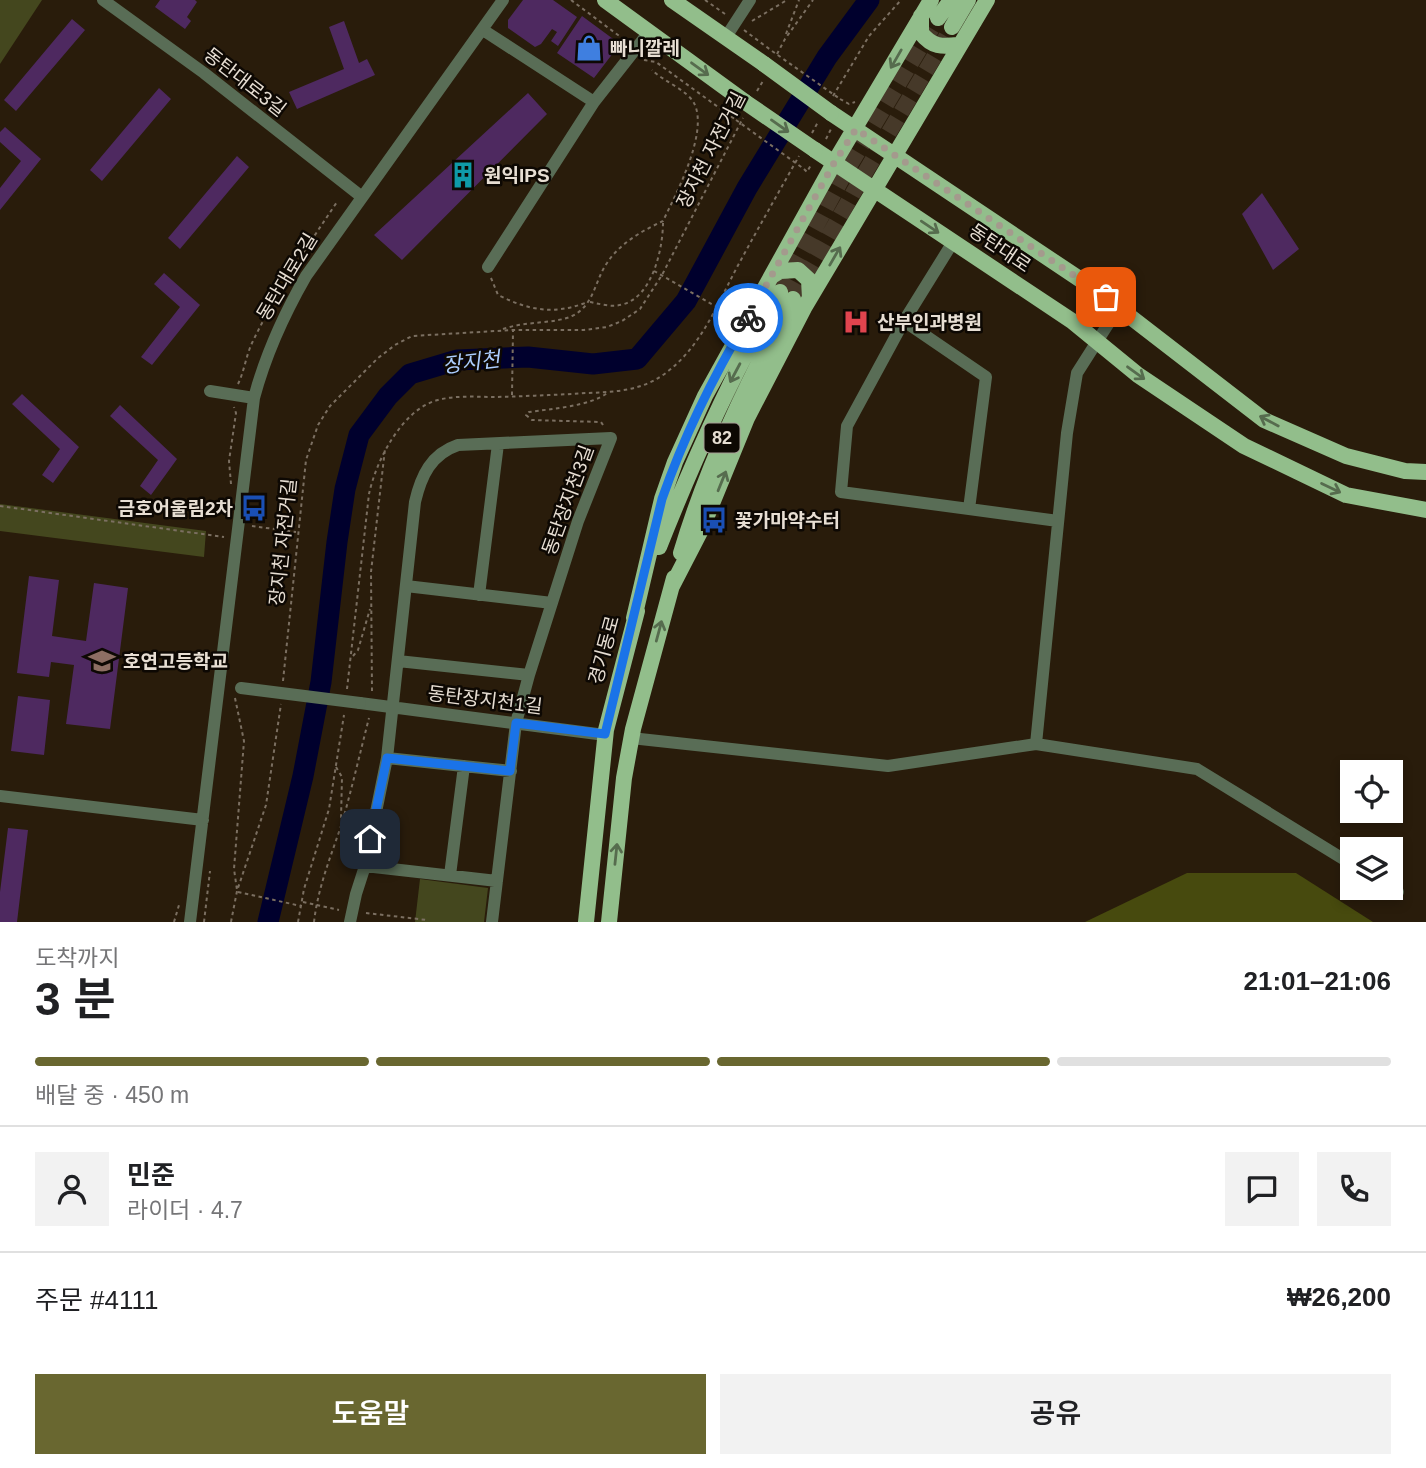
<!DOCTYPE html>
<html lang="ko">
<meta charset="utf-8">
<style>
:root{--surface:#fff;--page:#f2f2f2;--text:#202124;--muted:#757577;--line:#e0e0e0;--accent:#696730}
body{margin:0;font-family:Arial,"Noto Sans KR",sans-serif;background:var(--page);color:var(--text);height:100vh;display:flex;flex-direction:column;font-size:26px;white-space:nowrap}
*{box-sizing:border-box;margin:0}
p{font-size:23px;color:var(--muted)}
.icon{flex:none;width:38px;height:38px;fill:none;stroke:currentColor;stroke-width:2;stroke-linecap:round;stroke-linejoin:round}
.map{position:relative;height:922px;overflow:hidden}
.drawer{display:flex;flex-direction:column;background:var(--surface);flex:1}
.drawer>*{flex:none}
.tools{position:absolute;left:1340px;top:760px;display:grid;gap:14px}
.tools a{display:grid;place-items:center;width:63px;height:63px;border-radius:0px;background:var(--surface);box-shadow:0 4px 10px #0003;font-size:35px}
.pin{position:absolute;display:grid;place-items:center;width:60px;height:60px;color:#fff;margin:-30px;border-radius:14px;box-shadow:0 4px 10px #0006}
.courier{position:absolute;display:grid;place-items:center;width:70px;height:70px;margin:-35px;border:5px solid #1a73e8;border-radius:50%;background:#fff;color:#222;box-shadow:0 2px 9px #0007}
.headline em{font-style:normal;font-weight:600}
.headline div{display:flex;flex-direction:column-reverse}
.headline{display:flex;align-items:center;justify-content:space-between;height:119px;padding:0 35px}
h1{font-size:46px;font-weight:600;line-height:52px}
.bar{display:grid;grid-template-columns:repeat(4,1fr);gap:10px 7px;align-content:center;height:84px;padding:0 35px}
.bar i{height:9px;border-radius:5px;background:var(--line)}
.bar .on{background:var(--accent)}
.bar p{grid-column:span 4}
.line{display:flex;align-items:center;gap:18px;padding:0 35px;border-top:2px solid var(--line)}
.line div{flex:1}
.round{display:grid;place-items:center;flex:none;width:74px;height:74px;border-radius:0px;background:var(--page)}
.primary-button{display:flex;gap:14px;margin-top:auto;padding:14px 35px}
.primary-button a{flex:1;height:80px;border-radius:0px;background:var(--accent);color:#fff;font-size:28px;font-weight:600;line-height:80px;text-align:center}
.primary-button a+a{background:var(--page);color:var(--text)}
.map>svg:first-child{display:block}
.green{fill:#44471e}
.forest{fill:#474a0e}
.lines{fill:none;stroke-linecap:round;stroke-linejoin:round}
.river{stroke:#00002d;stroke-width:21}
.building{fill:#4e2960}
.major-tunnel{stroke:#463929;stroke-width:16;stroke-dasharray:16 8;stroke-linecap:butt}
.path{stroke:#7b6f61;stroke-width:2;stroke-dasharray:3.5 3.5;stroke-linecap:butt}
.minor{stroke:#596d56;stroke-width:12}
.major{stroke:#92be8b;stroke-width:16}
.path-bridge{stroke:#7b6f61;stroke-width:2;stroke-dasharray:3.5 3.5;stroke-linecap:butt}
.minor-bridge{stroke:#596d56;stroke-width:12}
.major-bridge{stroke:#92be8b;stroke-width:16}
.oneway{stroke:#566c4e}
.done{stroke:#a49a8d;stroke-width:7;stroke-dasharray:0 12.6}
.route{stroke:#1a73e8;stroke-width:9}
.labels{text-anchor:middle;dominant-baseline:central;stroke-width:5;stroke-linejoin:round;paint-order:stroke}
.shield{fill:#0d0803;stroke:#a69e95;stroke-width:2}
.shield-label{font-size:18px;font-weight:bold;fill:#e7ded3}
.poi-label{font-size:19px;font-weight:bold;fill:#e7ded3;stroke:#0d0803;text-anchor:start}
.street-label{font-size:19px;fill:#e7ded3;stroke:#0d0803}
.water-label{font-size:21px;font-style:italic;fill:#accdfe;stroke:#0d0803}
</style>
<div class="map">
<svg width="1426" height="922" viewBox="0 0 1426 922">
<rect width="100%" height="100%" fill="#291c0b"/>
<path class="green" d="M0,0h42l-42,64z
M0,504l206,27 -2,26 -204,-26z
M420,879l68,9 -4,34h-69z"/>
<path class="forest" d="M1187,873h109l77,49h-288z"/>
<g class="lines">
<path class="river" d="M268,922l35,-146 18,-94 16,-140 8,-53 14,-54 29,-39 22,-22 47,-14 71,-3 65,7 44,-5 49,-58 61,-113 80,-131 42,-57"/>
</g>
<path class="building" d="M160,0h35l2,2 -10,15 4,4 -6,8 -30,-22z
M523,0h30l24,17 -19,29 -7,-5 6,-9 -5,-3 -11,15 -6,3 -27,-19v-8z
M582,16l38,28 -26,34 -37,-25z
M72,19l13,11 -69,81 -12,-11z
M344,21l15,42 8,-4 8,16 -78,34 -8,-17 55,-23 -15,-42z
M159,88l12,11 -69,82 -12,-11z
M528,93l19,21 -145,146 -28,-25z
M5,127l36,32 -41,51v-22l21,-27 -21,-19v-10z
M237,156l12,11 -69,82 -12,-11z
M1262,193l37,56 -26,21 -31,-56z
M164,273l36,32 -48,60 -11,-8 39,-50 -26,-23z
M22,394l57,53 -26,36 -11,-8 18,-26 -48,-45z
M120,405l57,54 -26,36 -11,-9 18,-26 -48,-44z
M29,576l30,4 -7,56 34,5 8,-58 34,5 -18,141 -44,-5 8,-59 -23,-3 -2,15 -32,-4z
M18,696l32,4 -6,55 -33,-4z
M8,828l20,2 -11,92h-17v-30z"/>
<g class="lines">
<path class="major-tunnel" d="M780,292l65,-119 93,-155
M793,299l67,-118 92,-154"/>
<path class="path" d="M571,0l55,41
M705,0l20,14
M752,21l35,-21
M744,30l28,21
M786,34l13,-34
M777,54l8,-15 28,-39
M644,60l12,2 80,58
M757,91l6,-10
M833,96l36,-60 32,-36
M840,99l9,5 6,-2
M812,133l6,-11
M826,139l5,-10
M804,169l3,3 4,-7
M654,271l61,35
M491,278l7,17c30,15 55,20 87,8
M590,302c11,2 22,6 34,2 29,-9 39,-56 39,-82
M503,329c22,-8 52,-5 69,-13 22,-10 23,-36 35,-53 13,-20 35,-32 56,-42 13,-27 46,-89 31,-118 -7,-13 -31,-22 -42,-33
M238,384c6,-12 8,-28 14,-41 24,-50 54,-95 85,-141
M512,395l1,-64
M603,425l-2,-3 -69,-2 -6,-5 3,-3c21,-3 62,-6 78,-19
M231,484l-2,-23 7,-48 -2,-6
M0,506l224,31
M252,526l44,6
M353,656l5,-6 12,-41
M283,681l23,-221 12,-35 12,-19 48,-48 17,-13 17,-9 101,-6h71l23,-3 15,-6 18,-12 22,-34 81,-157
M347,689l22,-195c7,-33 33,-85 69,-94 19,-5 40,-3 59,-3 30,-1 60,-2 90,-4 27,-1 53,-2 76,-18 40,-28 56,-76 79,-117 19,-35 38,-68 57,-102
M372,691l-1,-119 14,-123
M235,698l9,43 -10,128 3,21
M336,767l6,10 -1,42
M238,892l63,14
M303,902l36,8
M366,913l61,7
M174,922l5,-17
M204,922l6,-51
M231,922l6,-31 29,-86 15,-101
M298,922l6,-33 25,-80 15,-94
M314,922c4,-35 17,-66 28,-99 10,-35 18,-70 27,-105"/>
<path class="minor" d="M103,0l101,73 158,124
M483,30l111,72
M726,37l24,-37
M488,267l106,-165 55,-70
M904,321l82,56 -17,132 -128,-17 6,-66 57,-105 49,-79
M210,391l44,7
M969,509l89,12
M406,586l146,17
M479,595l19,-151
M398,661l131,14
M360,703l245,32
M631,738l257,28 148,-22 31,-311 10,-60 42,-66
M1036,744l161,25 156,96
M387,758l124,13
M0,796l203,24
M365,866l132,15
M450,875l14,-109
M1391,887l7,5
M190,922l64,-524c12,-45 29,-82 52,-122l197,-276
M350,922l6,-28 9,-28 22,-108 28,-256c6,-26 16,-48 43,-57l153,-7 -33,83 -49,154 -13,48 -24,199"/>
<path class="major" d="M605,0l140,102
M672,0l92,64
M921,16v17c11,14 21,14 37,12
M938,18l13,-18
M952,27l16,-27
M831,113l262,175 171,132 82,36 59,15 21,1
M815,150l257,171 66,54 106,71 102,49 80,15
M772,276l8,-5 18,-1 11,10 1,18
M659,547c35,-88 73,-174 121,-255
M681,553c27,-90 67,-172 112,-254
M672,586l30,-58 45,-110 57,-110 183,-308
M634,618l28,-119 13,-37 30,-66 129,-233 97,-163
M586,922l20,-192 31,-119
M609,922l15,-144 9,-49 41,-151"/>
<path class="path-bridge" d="M772,51l68,48
M736,120l68,49"/>
<path class="minor-bridge" d="M241,688l119,15"/>
<path class="major-bridge" d="M764,64l67,49
M745,102l70,48"/>
</g>
<defs><path id="oneway-shaft" d="M-6 0H5M1.5-3L5.5 0L1.5 3" fill="none" stroke-width="1.6" stroke-linecap="round" stroke-linejoin="round" transform="scale(1.75)"/></defs>
<g class="oneway">
<use href="#oneway-shaft" transform="translate(896 59) rotate(120)"/>
<use href="#oneway-shaft" transform="translate(700 69) rotate(36)"/>
<use href="#oneway-shaft" transform="translate(780 126) rotate(35)"/>
<use href="#oneway-shaft" transform="translate(930 227) rotate(34)"/>
<use href="#oneway-shaft" transform="translate(835 256) rotate(-60)"/>
<use href="#oneway-shaft" transform="translate(735 373) rotate(118)"/>
<use href="#oneway-shaft" transform="translate(1136 373) rotate(36)"/>
<use href="#oneway-shaft" transform="translate(1269 421) rotate(-152)"/>
<use href="#oneway-shaft" transform="translate(722 481) rotate(-68)"/>
<use href="#oneway-shaft" transform="translate(1331 488) rotate(26)"/>
<use href="#oneway-shaft" transform="translate(659 631) rotate(-75)"/>
<use href="#oneway-shaft" transform="translate(616 854) rotate(-84)"/>
</g>
<g class="lines">
<path class="done" d="M748,318l86,-155 22,-34 250,168"/>
<path class="route" d="M370,839l17,-81 123,13 6,-48 89,11 57,-235c22,-63 52,-124 86,-181"/>
</g>
<defs>
<g id="shop-bare" transform="scale(2.1)"><path d="M-5-2.5h2.3a2.7 3.5 0 0 1 5.4 0H5L5.5 6h-11ZM-1.5-2.5h3a1.5 2.3 0 0 0-3 0Z" fill="#3f7fe0" stroke="#0d0803" stroke-width="2.5" paint-order="stroke"/></g>
<g id="building-bare" transform="scale(2.1)"><path d="M-4-6H4V6H1V3H-1V6H-4ZM-2.5-4.3h1.7v1.8h-1.7ZM.8-4.3h1.7v1.8H.8ZM-2.5-1h1.7V.8h-1.7ZM.8-1h1.7V.8H.8Z" fill="#0f9aa8" stroke="#0d0803" stroke-width="2.5" paint-order="stroke"/></g>
<g id="hospital-bare" transform="scale(2.1)"><path d="M-5-5h3v3.5h4V-5h3V5h-3V1.5h-4V5h-3Z" fill="#e0444e" stroke="#0d0803" stroke-width="2.5" paint-order="stroke"/></g>
<g id="bus-bare" transform="scale(2.1)"><path d="M-5-6H5V4H4V6H2V4H-2V6H-4V4H-5ZM-3.5-4V0h7V-4ZM-3.5 1.2v1.5H-2V1.2ZM2 1.2v1.5H3.5V1.2Z" fill="#1a4fb4" stroke="#0d0803" stroke-width="2.5" paint-order="stroke"/></g>
<g id="school-bare" transform="scale(2.1)"><path d="M0-5L7-2L0 1L-7-2ZM-4 1L0 2.5L4 1V4Q0 6-4 4Z" fill="#8d6e63" stroke="#0d0803" stroke-width="2.5" paint-order="stroke"/></g>
</defs>
<g fill-rule="evenodd">
<use href="#shop-bare" x="589" y="48"/>
<use href="#building-bare" x="463" y="175"/>
<use href="#hospital-bare" x="856" y="322"/>
<use href="#bus-bare" x="254" y="508"/>
<use href="#bus-bare" x="714" y="520"/>
<use href="#school-bare" x="102" y="661"/>
</g>
<g class="labels">
<rect class="shield" x="704.5" y="423.5" width="35" height="29" rx="5"/>
<g class="shield-label">
<text x="722" y="438">82</text>
</g>
<g class="poi-label">
<text x="610" y="48">빠니깔레</text>
<text x="484" y="175">원익IPS</text>
<text x="877" y="322">산부인과병원</text>
<text x="233" y="508" text-anchor="end">금호어울림2차</text>
<text x="735" y="520">꽃가마약수터</text>
<text x="123" y="661">호연고등학교</text>
</g>
<g class="street-label">
<text transform="translate(245 82) rotate(38)">동탄대로3길</text>
<text transform="translate(711 150) rotate(-63)">장지천 자전거길</text>
<text transform="translate(1000 248) rotate(34)">동탄대로</text>
<text transform="translate(287 277) rotate(-59)">동탄대로2길</text>
<text transform="translate(568 500) rotate(-70)">동탄장지천3길</text>
<text transform="translate(283 542) rotate(-84)">장지천 자전거길</text>
<text transform="translate(604 650) rotate(-75)">경기동로</text>
<text transform="translate(485 700) rotate(7)">동탄장지천1길</text>
</g>
<g class="water-label">
<text transform="translate(471 362) rotate(-7)">장지천</text>
</g>
</g>
</svg>
<div class="tools">
<a><svg class="icon" aria-label="locate" viewBox="0 0 24 24"><circle cx="12" cy="12" r="6"/><path d="M12 2v4M12 18v4M2 12h4M18 12h4"/></svg></a>
<a><svg class="icon" aria-label="layers" viewBox="0 0 24 24"><path d="M12 4l9 5-9 5-9-5zM3 14l9 5 9-5"/></svg></a>
</div>
<div class="pin" style="left:1106px;top:297px;background:#ea580c"><svg class="icon" aria-label="bag" viewBox="0 0 24 24"><path d="M5 8h14l-1 12H6zM9 8a3 3 0 0 1 6 0"/></svg></div>
<div class="pin" style="left:370px;top:839px;background:#1f2937"><svg class="icon" aria-label="home" viewBox="0 0 24 24"><path d="M3 11l9-7 9 7M6 9v11h12V9"/></svg></div>
<div class="courier" style="left:748px;top:318px"><svg class="icon" aria-label="bike" viewBox="0 0 24 24"><circle cx="6" cy="16" r="4"/><circle cx="18" cy="16" r="4"/><path d="M6 16l4-8h5l3 8M10 8l3 8H6M13 5h3"/></svg></div>
</div>
<section class="drawer">
<div class="headline"><div><h1>3 분</h1><p>도착까지</p></div><em>21:01–21:06</em></div>
<div class="bar"><i class="on"></i><i class="on"></i><i class="on"></i><i></i><p>배달 중 · 450 m</p></div>
<div class="line" style="height:126px"><a class="round"><svg class="icon" aria-label="person" viewBox="0 0 24 24"><circle cx="12" cy="8" r="4"/><path d="M4 21q1-7 8-7t8 7"/></svg></a><div><b>민준</b><p>라이더 · 4.7</p></div><a class="round"><svg class="icon" aria-label="chat" viewBox="0 0 24 24"><path d="M4 5h16v11H9l-5 4z"/></svg></a><a class="round"><svg class="icon" aria-label="phone" viewBox="0 0 24 24"><path d="M5 4h4l2 5-3 2q2 4 5 5l2-3 5 2v4C11 20 4 13 5 4z"/></svg></a></div>
<div class="line" style="height:91px"><div>주문 #4111</div><b>₩26,200</b></div>
<div class="primary-button"><a>도움말</a><a>공유</a></div>
</section>
